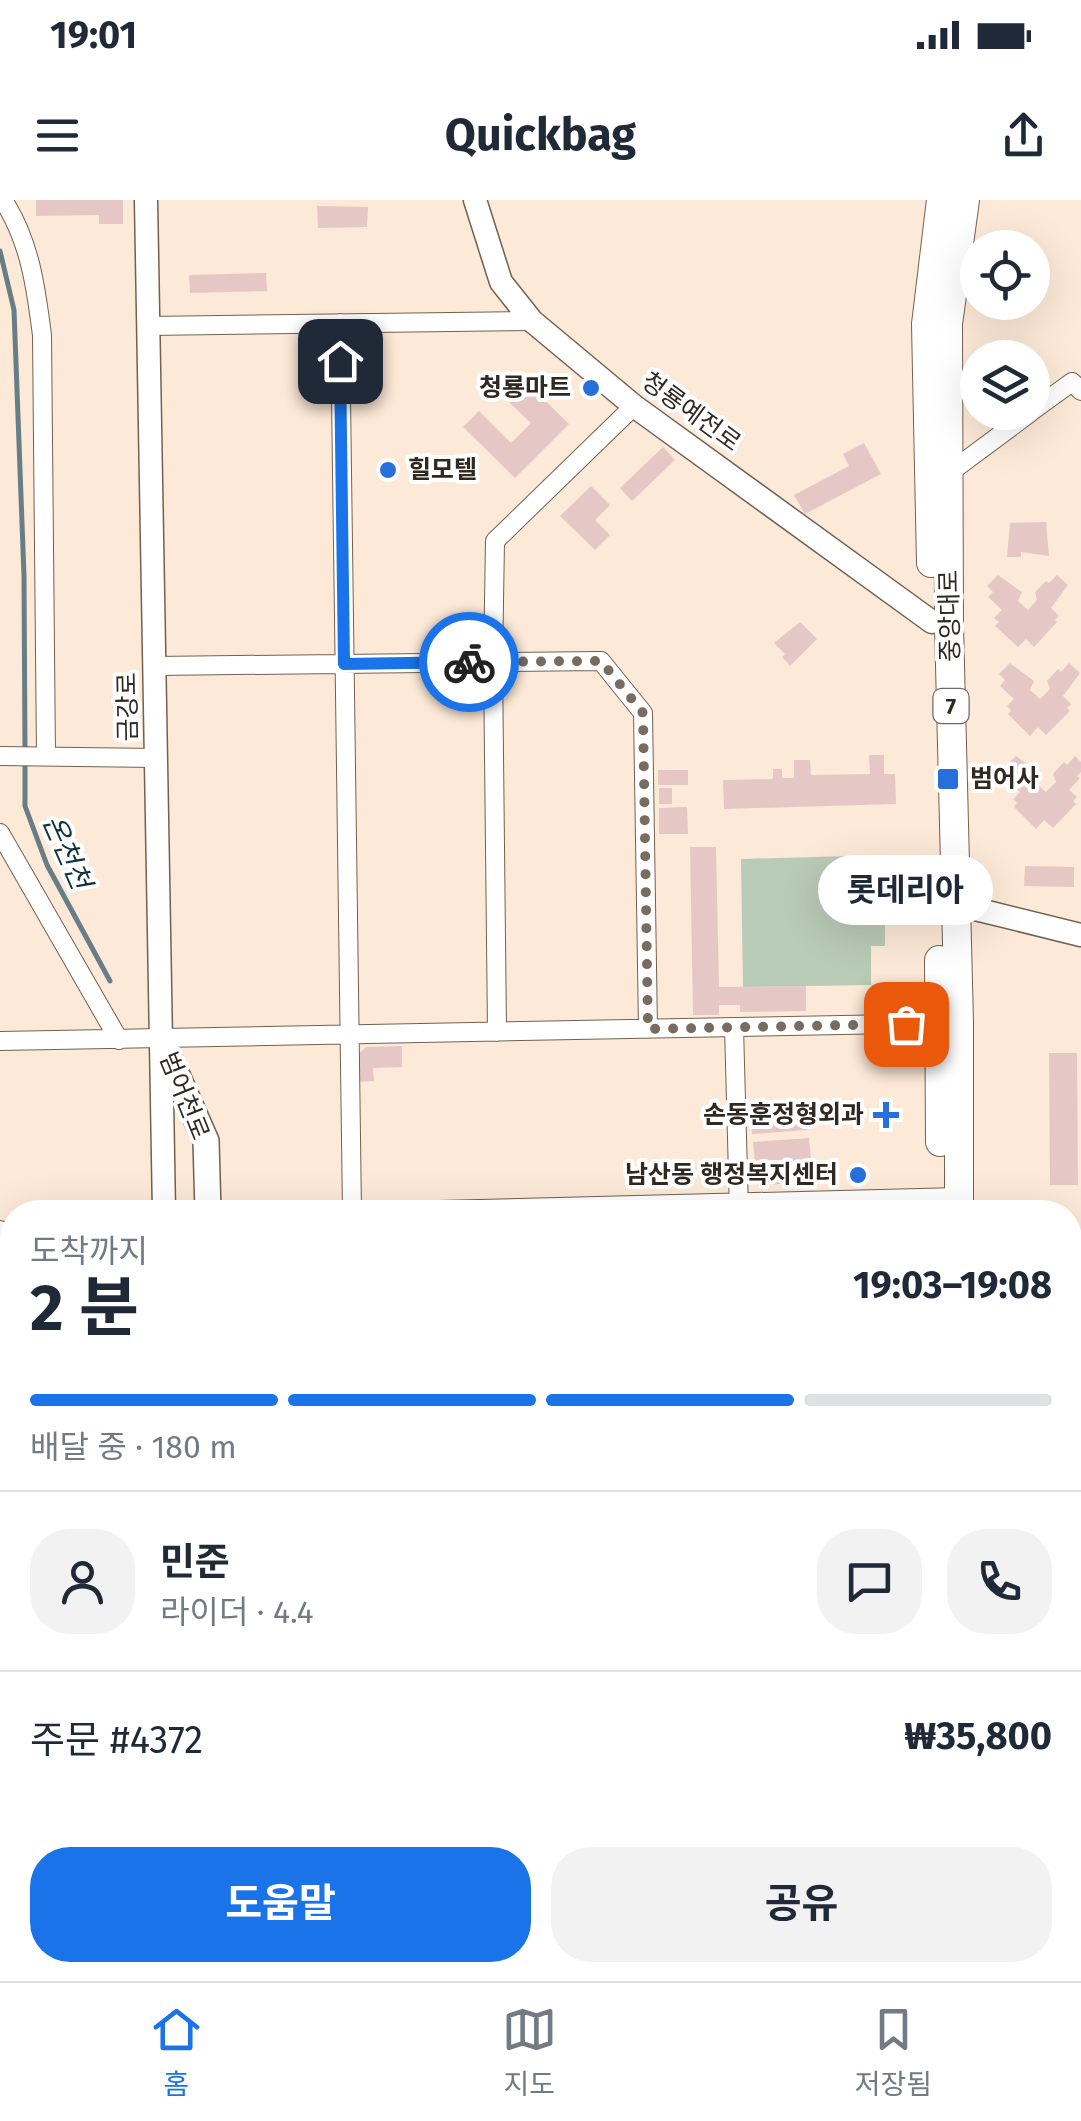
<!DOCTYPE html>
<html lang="ko">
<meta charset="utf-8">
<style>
:root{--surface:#fff;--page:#f2f2f3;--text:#1f2937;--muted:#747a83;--line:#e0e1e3;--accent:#1a73e8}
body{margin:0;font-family:"Fira Sans","Noto Sans KR",sans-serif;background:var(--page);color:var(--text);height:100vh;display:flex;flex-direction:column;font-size:38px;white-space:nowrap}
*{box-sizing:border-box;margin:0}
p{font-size:32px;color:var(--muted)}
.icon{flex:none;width:55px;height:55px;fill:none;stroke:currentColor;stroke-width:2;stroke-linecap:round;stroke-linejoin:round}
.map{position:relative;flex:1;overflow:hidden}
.side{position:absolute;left:0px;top:1000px;width:1082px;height:782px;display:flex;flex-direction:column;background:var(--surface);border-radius:40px 40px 0 0;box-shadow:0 10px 40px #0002}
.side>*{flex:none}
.buttons{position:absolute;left:960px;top:30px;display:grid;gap:20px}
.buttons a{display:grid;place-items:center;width:90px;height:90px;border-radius:50%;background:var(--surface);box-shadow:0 10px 40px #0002;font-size:50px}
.pin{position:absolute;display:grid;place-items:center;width:85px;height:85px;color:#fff;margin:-42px;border-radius:20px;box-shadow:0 5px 15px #0006}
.courier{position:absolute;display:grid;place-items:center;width:100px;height:100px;margin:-50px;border:8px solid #1a73e8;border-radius:50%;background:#fff;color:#222;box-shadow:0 2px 12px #0007}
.bubble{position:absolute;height:70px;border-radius:35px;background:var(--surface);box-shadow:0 10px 40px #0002;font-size:32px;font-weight:700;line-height:70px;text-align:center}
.headline em{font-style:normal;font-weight:700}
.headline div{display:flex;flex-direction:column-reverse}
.headline{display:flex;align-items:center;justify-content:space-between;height:170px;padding:0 30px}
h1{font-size:65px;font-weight:700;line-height:75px}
.bar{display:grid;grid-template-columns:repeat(4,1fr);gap:15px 10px;align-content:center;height:120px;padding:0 30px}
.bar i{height:12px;border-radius:8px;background:var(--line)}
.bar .current{background:var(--accent)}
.bar p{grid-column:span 4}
.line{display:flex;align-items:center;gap:25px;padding:0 30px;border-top:2px solid var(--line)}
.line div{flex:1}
.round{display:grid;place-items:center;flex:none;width:105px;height:105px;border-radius:40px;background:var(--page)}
.action{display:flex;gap:20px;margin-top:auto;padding:20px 30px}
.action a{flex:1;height:115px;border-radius:40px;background:var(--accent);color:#fff;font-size:40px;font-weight:700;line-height:115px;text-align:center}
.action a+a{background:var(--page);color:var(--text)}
.status{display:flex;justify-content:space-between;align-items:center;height:70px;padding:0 50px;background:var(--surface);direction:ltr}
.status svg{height:28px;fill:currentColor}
header{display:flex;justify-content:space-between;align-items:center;height:130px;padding:0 30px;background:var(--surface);font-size:45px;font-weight:700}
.tabs{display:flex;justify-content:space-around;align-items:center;height:140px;border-top:2px solid var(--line);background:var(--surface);font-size:28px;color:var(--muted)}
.tabs a{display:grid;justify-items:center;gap:5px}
.tabs .current{color:var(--accent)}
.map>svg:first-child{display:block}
.green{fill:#b8cbb7}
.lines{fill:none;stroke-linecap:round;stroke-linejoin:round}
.stream{stroke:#677e86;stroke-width:5}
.building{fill:#e5c8c6}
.service-casing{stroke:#726151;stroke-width:11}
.minor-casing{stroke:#726151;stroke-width:20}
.tertiary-casing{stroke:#726151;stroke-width:25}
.secondary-casing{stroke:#726151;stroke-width:28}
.primary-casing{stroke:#726151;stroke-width:30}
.service{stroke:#fff;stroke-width:9}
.minor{stroke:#fff;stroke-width:18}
.tertiary{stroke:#fff;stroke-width:22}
.secondary{stroke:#fff;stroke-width:25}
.primary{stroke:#fff;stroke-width:28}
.done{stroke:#786c61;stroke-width:10;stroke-dasharray:0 18}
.route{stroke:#1a73e8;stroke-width:12}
.poi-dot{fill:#276fdb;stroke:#fff;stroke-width:4}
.labels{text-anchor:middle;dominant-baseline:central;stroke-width:8;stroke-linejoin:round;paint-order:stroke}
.shield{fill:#fff;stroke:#6e6964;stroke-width:2.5}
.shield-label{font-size:22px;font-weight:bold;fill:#302922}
.poi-label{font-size:25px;font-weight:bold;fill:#302922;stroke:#fff;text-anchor:end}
.street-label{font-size:25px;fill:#302922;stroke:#fff}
.water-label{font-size:28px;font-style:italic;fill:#0d313d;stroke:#fff}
</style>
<div class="status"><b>19:01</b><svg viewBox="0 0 49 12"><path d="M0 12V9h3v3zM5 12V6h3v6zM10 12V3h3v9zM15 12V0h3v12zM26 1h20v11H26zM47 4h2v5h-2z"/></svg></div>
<header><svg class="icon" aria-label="menu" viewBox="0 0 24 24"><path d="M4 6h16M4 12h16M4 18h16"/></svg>Quickbag<svg class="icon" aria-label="share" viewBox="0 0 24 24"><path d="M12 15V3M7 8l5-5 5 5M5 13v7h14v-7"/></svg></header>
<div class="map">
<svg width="1081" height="1781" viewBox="0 0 1081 1781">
<rect width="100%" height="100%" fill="#fde9d7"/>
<path class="green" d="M885,655v91h-14v39l-128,2 -2,-128z"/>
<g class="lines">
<path class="stream" d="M0,51l14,59 10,266 1,175
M25,562v44l22,59 63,116"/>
</g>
<path class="building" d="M36,0h87v24h-24v-9l-63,1z
M317,6l51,1 -1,20 -49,1z
M266,73l1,18 -77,2 -1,-18z
M515,171l54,53 -54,54 -52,-51 16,-16 32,32 20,-20 -35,-33z
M864,243l17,31 -76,40 -11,-19 55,-29 -6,-12z
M663,247l12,13 -43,41 -12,-13z
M591,286l19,19 -15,15 15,15 -15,15 -35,-34z
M1046,322l3,34 -28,-4v5h-14l3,-34z
M998,375l24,17 -4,9 10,9 9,-10 -2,-8 11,-11 3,2 8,-8 11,10 -17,23 8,8 -4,4 2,2 -23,25 -8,-8 -8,8 -23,-21 4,-4 -5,-4 8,-8 -14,-13 5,-5 -6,-6z
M800,422l17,17 -27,27 -8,-9 3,-3 -11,-11z
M1010,463l24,18 -4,9 10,9 10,-10 -3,-8 11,-12 3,3 8,-9 11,10 -17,23 8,8 -4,4 3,3 -24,24 -8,-8 -8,9 -22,-22 3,-4 -4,-4 7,-7 -14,-13 5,-6 -6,-6z
M869,555h15v19h11l1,30 -172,5 -1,-29 50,-1v-10h9v9h12v-18h16l1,15 59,-1z
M1016,556l24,18 -4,9 10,9 10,-10 -3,-8 11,-12 3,3 8,-9 6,6v10l-4,4 3,2 -11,12 8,7 -4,4 3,3 -23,24 -9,-8 -8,9 -22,-22 3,-4 -4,-4 7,-7 -14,-13 6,-5 -7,-7z
M658,570h30v15h-30z
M659,588h13v16h-13z
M687,607l1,27h-29v-26z
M690,647h26l3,140 87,-1v25l-66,1v-7h-21v10h-26z
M1025,666l49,1v20l-50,-1z
M402,846v21l-29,1 1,13 -16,1 -1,-27 9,-8z
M1049,853h28l1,132h-28z
M806,905l1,25 -55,4 -1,-25z
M809,938l4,43 -56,5 -4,-44z
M1070,1091h6l1,39h-7z"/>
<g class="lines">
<g class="service-casing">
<path id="service" d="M1070,1399h11"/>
</g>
<g class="minor-casing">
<path id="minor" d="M3,0c27,41 33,88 39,135l4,421
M340,123l12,889
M148,126l384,-5
M1032,211l40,-29 9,9
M949,273l82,-61
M155,466l446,-5 42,52 5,316
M0,556l156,2
M0,633l119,207
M734,827l5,185
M497,832l-4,-370 2,-121 139,-135
M0,841l949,-18
M357,1012l602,-15
M0,1030l7,555 5,185
M1070,1148h11
M1070,1494h9
M1070,1712l11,-1
M366,1770l1,11
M754,1770l1,11
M1059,1770v11"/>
</g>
<g class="tertiary-casing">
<path id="tertiary" d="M146,0l18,1012
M475,0l26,82 31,39 102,85 298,216
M955,704l126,31
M178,1770v11"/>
</g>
<g class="secondary-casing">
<path id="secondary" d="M161,839l45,102 2,71
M529,1770l12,11"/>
</g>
<g class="primary-casing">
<path id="primary" d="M931,363l-5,-239 15,-124
M939,760l1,182
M959,1012v-190l-10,-396 -1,-302 17,-124
M952,1770v11"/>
</g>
<use href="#service" class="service"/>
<use href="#minor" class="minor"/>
<use href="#tertiary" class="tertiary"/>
<use href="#secondary" class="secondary"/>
<use href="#primary" class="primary"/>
</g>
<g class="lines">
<path class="done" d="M469,462l132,-1 42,52 5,316 258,-5"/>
<path class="route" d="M340,161l4,303 125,-2"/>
</g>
<g class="poi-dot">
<circle cx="591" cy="188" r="10"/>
<circle cx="388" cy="270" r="10"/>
<rect x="936" y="567" width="24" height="24" rx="5"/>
<path d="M881 900h10v10h10v10h-10v10h-10v-10h-10v-10h10z"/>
<circle cx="858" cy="975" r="10"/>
</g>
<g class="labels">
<rect class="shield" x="933.5" y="489" width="35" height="34" rx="8"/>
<g class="shield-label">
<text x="951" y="506">7</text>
</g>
<g class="poi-label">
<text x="571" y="188">청룡마트</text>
<text x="408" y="270" text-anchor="start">힐모텔</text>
<text x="970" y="579" text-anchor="start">범어사</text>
<text x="864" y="915">손동훈정형외과</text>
<text x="838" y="975">남산동 행정복지센터</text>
</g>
<g class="street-label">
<text transform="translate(691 212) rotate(36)">청룡예전로</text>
<text transform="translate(950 416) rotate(-91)">중앙대로</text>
<text transform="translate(128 507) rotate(-91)">금강로</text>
<text transform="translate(184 896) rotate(68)">범어천로</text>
</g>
<g class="water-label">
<text transform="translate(67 652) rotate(66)">온천천</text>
</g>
</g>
</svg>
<div class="buttons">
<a><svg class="icon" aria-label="locate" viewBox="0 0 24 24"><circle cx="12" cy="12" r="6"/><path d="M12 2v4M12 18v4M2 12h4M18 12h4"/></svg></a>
<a><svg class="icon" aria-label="layers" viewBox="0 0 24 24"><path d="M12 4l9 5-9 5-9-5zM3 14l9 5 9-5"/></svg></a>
</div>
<div class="pin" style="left:906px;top:824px;background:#ea580c"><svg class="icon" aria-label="bag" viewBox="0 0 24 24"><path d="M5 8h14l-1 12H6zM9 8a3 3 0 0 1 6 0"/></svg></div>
<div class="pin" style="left:340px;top:161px;background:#1f2937"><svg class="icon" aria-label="home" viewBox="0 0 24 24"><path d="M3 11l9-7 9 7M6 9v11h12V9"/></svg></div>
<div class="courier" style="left:469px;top:462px"><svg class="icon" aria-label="bike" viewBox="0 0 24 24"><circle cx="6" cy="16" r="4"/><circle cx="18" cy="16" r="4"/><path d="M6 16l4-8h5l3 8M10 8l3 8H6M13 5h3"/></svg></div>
<div class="bubble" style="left:818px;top:655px;width:175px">롯데리아</div>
<section class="side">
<div class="headline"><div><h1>2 분</h1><p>도착까지</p></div><em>19:03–19:08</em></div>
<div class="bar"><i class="current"></i><i class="current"></i><i class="current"></i><i></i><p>배달 중 · 180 m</p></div>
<div class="line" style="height:180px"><a class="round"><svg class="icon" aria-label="person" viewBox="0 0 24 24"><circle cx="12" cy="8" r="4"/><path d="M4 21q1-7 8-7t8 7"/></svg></a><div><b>민준</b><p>라이더 · 4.4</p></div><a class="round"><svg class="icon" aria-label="chat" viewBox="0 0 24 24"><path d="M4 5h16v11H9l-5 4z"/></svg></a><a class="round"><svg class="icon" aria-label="phone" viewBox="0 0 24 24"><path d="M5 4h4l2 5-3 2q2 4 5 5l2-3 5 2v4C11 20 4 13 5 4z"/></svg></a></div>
<div class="line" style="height:130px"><div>주문 #4372</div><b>₩35,800</b></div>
<div class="action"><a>도움말</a><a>공유</a></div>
</section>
</div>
<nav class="tabs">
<a class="current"><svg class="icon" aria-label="home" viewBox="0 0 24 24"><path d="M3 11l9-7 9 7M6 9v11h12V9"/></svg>홈</a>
<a><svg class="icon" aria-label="map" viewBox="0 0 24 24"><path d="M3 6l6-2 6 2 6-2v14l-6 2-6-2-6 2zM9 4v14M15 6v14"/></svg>지도</a>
<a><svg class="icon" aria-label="saved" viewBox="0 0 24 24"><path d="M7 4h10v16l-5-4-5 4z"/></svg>저장됨</a>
</nav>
